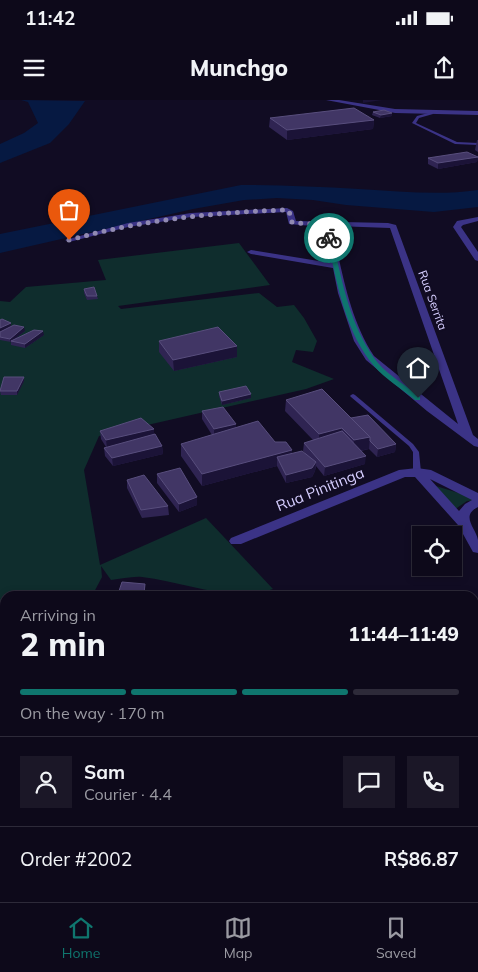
<!DOCTYPE html>
<meta charset="utf-8">
<style>
:root{--surface:#0d091a;--page:#1b1727;--text:#f1f3f6;--muted:#9a9aa2;--line:#2d2a39;--accent:#0f766e}
body{margin:0;font-family:Mulish,sans-serif;background:var(--page);color:var(--text);height:100vh;display:flex;flex-direction:column;font-size:19px;white-space:nowrap}
*{box-sizing:border-box;margin:0}
p{font-size:16px;color:var(--muted)}
.icon{flex:none;width:28px;height:28px;fill:none;stroke:currentColor;stroke-width:2;stroke-linecap:round;stroke-linejoin:round}
.map{position:relative;flex:1;overflow:hidden}
.details{position:absolute;left:0px;top:491px;width:479px;height:311px;display:flex;flex-direction:column;background:var(--surface);border-radius:15px 15px 0 0;box-shadow:0 2px 8px #0003,0 0 0 1px var(--line)}
.details>*{flex:none}
.tools{position:absolute;left:412px;top:426px;display:grid;gap:10px}
.tools a{display:grid;place-items:center;width:50px;height:50px;border-radius:0px;background:var(--surface);box-shadow:0 2px 8px #0003,0 0 0 1px var(--line);font-size:25px}
.pin{position:absolute;display:grid;place-items:center;width:42px;height:42px;color:#fff;margin:-51px -21px;border-radius:50% 50% 50% 0;rotate:-45deg;box-shadow:0 0 5px #0007}
.pin .icon{rotate:45deg}
.courier{position:absolute;display:grid;place-items:center;width:50px;height:50px;margin:-25px;border:4px solid #0f766e;border-radius:50%;background:#fff;color:#222;box-shadow:0 1px 6px #0007}
.head em{font-style:normal;font-weight:800}
.head div{display:flex;flex-direction:column-reverse}
.head{display:flex;align-items:center;justify-content:space-between;height:85px;padding:0 20px}
h1{font-size:32px;font-weight:800;line-height:38px}
.bar{display:grid;grid-template-columns:repeat(4,1fr);gap:8px 5px;align-content:center;height:60px;padding:0 20px}
.bar i{height:6px;border-radius:4px;background:var(--line)}
.bar .on{background:var(--accent)}
.bar p{grid-column:span 4}
.line{display:flex;align-items:center;gap:12px;padding:0 20px;border-top:1px solid var(--line)}
.line div{flex:1}
.round{display:grid;place-items:center;flex:none;width:52px;height:52px;border-radius:0px;background:var(--page)}
.status{display:flex;justify-content:space-between;align-items:center;height:35px;padding:0 25px;background:var(--surface);direction:ltr}
.status svg{height:14px;fill:currentColor}
header{display:flex;justify-content:space-between;align-items:center;height:65px;padding:0 20px;background:var(--surface);font-size:22px;font-weight:800}
.tab-bar{display:flex;justify-content:space-around;align-items:center;height:70px;border-top:1px solid var(--line);background:var(--surface);font-size:14px;color:var(--muted)}
.tab-bar a{display:grid;justify-items:center;gap:2px}
.tab-bar .on{color:var(--accent)}
.map>svg:first-child{display:block}
.green{fill:#0f2d2d}
.water{fill:#061942}
.lines{fill:none;stroke-linecap:round;stroke-linejoin:round}
.service{fill:#3b3386;fill-rule:evenodd}
.minor{fill:#3b3386;fill-rule:evenodd}
.wall{fill:#2f2452}
.shaded-wall{fill:#1b1337}
.building{fill:#413665;stroke:#584e7d}
.route{fill:#0f766e}
.done{stroke:#918ab2;stroke-width:5;stroke-dasharray:0 9}
.labels{text-anchor:middle;dominant-baseline:central;stroke-width:4;stroke-linejoin:round;paint-order:stroke}
.far-street-label{font-size:12px;fill:#d6ceff;stroke:#110c23}
.street-label{font-size:15px;fill:#d6ceff;stroke:#110c23}
</style>
<div class="status"><b>11:42</b><svg viewBox="0 0 49 12"><path d="M0 12V9h3v3zM5 12V6h3v6zM10 12V3h3v9zM15 12V0h3v12zM26 1h20v11H26zM47 4h2v5h-2z"/></svg></div>
<header><svg class="icon" aria-label="menu" viewBox="0 0 24 24"><path d="M4 6h16M4 12h16M4 18h16"/></svg>Munchgo<svg class="icon" aria-label="share" viewBox="0 0 24 24"><path d="M12 15V3M7 8l5-5 5 5M5 13v7h14v-7"/></svg></header>
<div class="map">
<svg width="478" height="802" viewBox="0 0 478 802">
<rect width="100%" height="100%" fill="#110c23"/>
<path class="green" d="M239,143l31,42 -152,21 3,3 138,-16 18,14 17,-2 10,13 13,23 -4,11 -17,-2 -4,12 42,17 -28,10 -207,47 -15,34 16,95 106,-47 67,71c-42,14 -88,-7 -131,-12 -9,-1 -21,2 -31,3l-10,-14 1,11 -10,19h-87v77l-5,3v-375l10,1 16,-15 80,-7 -8,-20z
M436,386l42,13v1l-11,1 -13,9z
M149,798h49l2,4h-49z"/>
<path class="water" d="M21,0l64,1 -16,23 -19,19 -50,20v-19l24,-11 14,-10 -10,-21z
M241,85c39,0 79,2 118,4 41,2 79,7 119,1v17l-44,5 -88,-7 -33,-5 -36,-2 -33,2 -51,9 -193,44v-19z"/>
<g class="lines">
<path class="service" d="M432,12l1,2 -14,4 -3,5 41,19 21,1v2l-23,-1 -43,-21 5,-7z
M353,294l2,1 58,49 6,8 2,20 -1,2h-6l-1,-2v-20l-4,-6 -58,-49 -1,-1 1,-1z"/>
<path class="minor" d="M326,0h13l56,9 83,2v4l-83,-2z
M287,108l6,3 3,10 92,2 8,2 77,210 5,4v8l-4,-1 -47,-35 -61,-51 -12,-19 -16,-48 -5,-25 -82,-14 -4,-2 4,-2 80,13 -7,-36 -35,-3 -3,-12 -95,5 -63,10 -59,15 -4,-2 63,-17 63,-10zM335,126l55,2 68,196 -84,-68c-25,-38 -32,-85 -42,-129z
M478,117v4l-15,4 -2,2 17,25v9l-3,-1 -22,-33 4,-6z
M417,368l14,2 47,23v14c-18,9 -2,21 0,33 0,4 0,9 0,13l-5,-1 -15,-27 -43,-48h-10l-164,67h-10l-2,-3 2,-3 168,-68zM430,379l42,21 -7,4 -6,7z
M474,547h4v12h-4z
M5,580v14l-5,1v-14z
M0,785l5,2v11h7l2,4h-14z
M302,798h22l2,4h-22z
M327,798h19l1,4h-20z"/>
</g>
<path class="wall" d="M373,12l19,4 -12,2 -8,-3z
M270,18l104,2 -1,9 -86,11 -18,-13z
M477,40h1v12l-3,-2z
M478,57l-1,5 -39,7 -10,-5v-6z
M84,189l13,7 1,3 -11,1 -3,-7z
M11,223v3l14,5 -9,7 28,-3 -19,13 -14,-3v-3l-11,-2v-8z
M159,241l78,16 -63,14 -15,-19z
M24,277v4l-7,14h-16l-1,-4z
M219,292l32,6 -29,7 -3,-9z
M286,300l65,18 45,26 -1,8 -18,5 -8,-8 -8,2 4,13 -41,12 -8,-10 -1,5 -3,6 -26,6 -9,-17 -75,20 -21,-30v-12l31,-9 -10,-16v-8l34,13v4l39,14 17,8v4l13,-1 -2,-2 1,-8 9,-3 -28,-29z
M100,331l54,3 8,12 1,8 -50,12 -8,-10 -1,-8 2,-1 -5,-8z
M157,374l40,23v8l-18,7 -22,-29z
M127,380l41,26 1,9 -27,3 -15,-30z
M145,484v12h-27v-2z"/>
<path class="shaded-wall" d="M363,0h19l-19,3z
M392,13v3l-12,2 1,-3z
M374,20l-1,9 -86,11v-10z
M478,57l-1,5 -39,7v-6z
M11,223v4l-11,5v-4z
M24,227l1,4 -13,10h-1v2l-1,-4z
M43,231l1,4 -19,13v-4z
M237,246v11l-63,14 -1,-11z
M24,277v4l-7,14v-4z
M251,294v4l-29,7v-4z
M236,324v8l-22,5v-8z
M342,328l-1,11 -22,7v-12z
M154,329v9l-47,10 -1,-8z
M370,337l-1,12 -16,3 1,-12z
M396,344l-1,8 -18,5 1,-8z
M162,346l1,8 -50,12 -1,-8z
M292,350v12l-15,-5v9l-75,20v-12z
M366,356l-1,8 -41,12 1,-9z
M316,362l-1,9 -3,6 -26,6v-8z
M197,397v8l-18,7v-8z"/>
<path class="building" d="M354,8l20,12 -87,10 -17,-12z
M384,10l8,3 -11,2 -8,-3z
M467,52l11,5 -40,6 -10,-5z
M94,187l3,9h-10l-3,-7z
M2,219l9,4 -11,5v-8z
M14,225l10,2 -14,12 -10,-2v-5z
M218,227l19,19 -64,14 -14,-19z
M34,230l9,1 -18,13 -14,-3z
M4,277h20l-7,14h-17z
M246,286l5,8 -29,7 -3,-9z
M322,289l48,48 -16,3 -12,-12 -23,6 -33,-34z
M223,307l13,17 -22,5 -12,-18z
M368,315l28,29 -18,5 -8,-8v-4l-19,-19z
M141,318l13,11 -48,11 -6,-9z
M258,321l17,21h11l6,8 -90,24 -21,-30z
M342,331l24,25 -41,11 -21,-24z
M155,334l7,12 -50,12 -8,-10z
M302,351l14,11 -4,6 -26,7 -9,-18z
M180,368l17,29 -18,7 -22,-30z
M144,375l24,31 -27,4 -14,-30z
M122,482l23,2 -1,10h-26z"/>
<path class="route" d="M329,136l3,2c10,42 18,90 46,125 11,13 29,23 42,34v3h-5c-13,-11 -30,-21 -41,-34 -30,-36 -37,-84 -47,-128z"/>
<g class="lines">
<path class="done" d="M69,140c74,-20 138,-27 214,-30l6,1 3,11 3,1 35,2 -3,3 2,10"/>
</g>
<g class="labels">
<g class="far-street-label">
<text transform="translate(433 200) rotate(70)">Rua Serrita</text>
</g>
<g class="street-label">
<text transform="translate(320 389) rotate(-22)">Rua Pinitinga</text>
</g>
</g>
</svg>
<div class="tools">
<a><svg class="icon" aria-label="locate" viewBox="0 0 24 24"><circle cx="12" cy="12" r="6"/><path d="M12 2v4M12 18v4M2 12h4M18 12h4"/></svg></a>
</div>
<div class="pin" style="left:69px;top:140px;background:#ea580c"><svg class="icon" aria-label="bag" viewBox="0 0 24 24"><path d="M5 8h14l-1 12H6zM9 8a3 3 0 0 1 6 0"/></svg></div>
<div class="pin" style="left:418px;top:298px;background:#1f2937"><svg class="icon" aria-label="home" viewBox="0 0 24 24"><path d="M3 11l9-7 9 7M6 9v11h12V9"/></svg></div>
<div class="courier" style="left:329px;top:138px"><svg class="icon" aria-label="bike" viewBox="0 0 24 24"><circle cx="6" cy="16" r="4"/><circle cx="18" cy="16" r="4"/><path d="M6 16l4-8h5l3 8M10 8l3 8H6M13 5h3"/></svg></div>
<section class="details">
<div class="head"><div><h1>2 min</h1><p>Arriving in</p></div><em>11:44–11:49</em></div>
<div class="bar"><i class="on"></i><i class="on"></i><i class="on"></i><i></i><p>On the way · 170 m</p></div>
<div class="line" style="height:90px"><a class="round"><svg class="icon" aria-label="person" viewBox="0 0 24 24"><circle cx="12" cy="8" r="4"/><path d="M4 21q1-7 8-7t8 7"/></svg></a><div><b>Sam</b><p>Courier · 4.4</p></div><a class="round"><svg class="icon" aria-label="chat" viewBox="0 0 24 24"><path d="M4 5h16v11H9l-5 4z"/></svg></a><a class="round"><svg class="icon" aria-label="phone" viewBox="0 0 24 24"><path d="M5 4h4l2 5-3 2q2 4 5 5l2-3 5 2v4C11 20 4 13 5 4z"/></svg></a></div>
<div class="line" style="height:65px"><div>Order #2002</div><b>R$86.87</b></div>
</section>
</div>
<nav class="tab-bar">
<a class="on"><svg class="icon" aria-label="home" viewBox="0 0 24 24"><path d="M3 11l9-7 9 7M6 9v11h12V9"/></svg>Home</a>
<a><svg class="icon" aria-label="map" viewBox="0 0 24 24"><path d="M3 6l6-2 6 2 6-2v14l-6 2-6-2-6 2zM9 4v14M15 6v14"/></svg>Map</a>
<a><svg class="icon" aria-label="saved" viewBox="0 0 24 24"><path d="M7 4h10v16l-5-4-5 4z"/></svg>Saved</a>
</nav>
